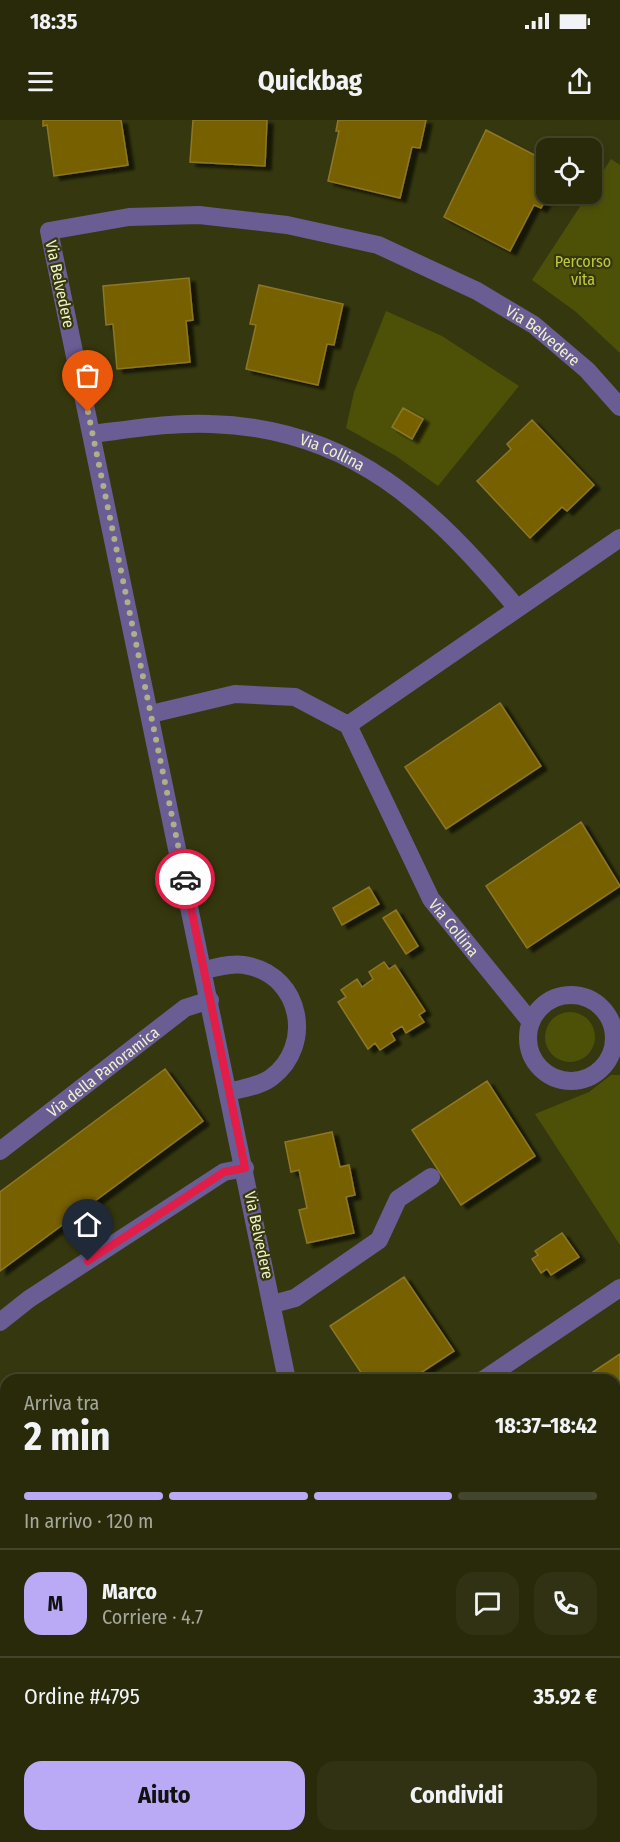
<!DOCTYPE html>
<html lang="it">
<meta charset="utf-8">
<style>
:root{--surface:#282a0a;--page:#303213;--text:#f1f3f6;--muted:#a5a79c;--line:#44462b;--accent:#baaaf6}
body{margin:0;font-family:"Fira Sans Condensed",sans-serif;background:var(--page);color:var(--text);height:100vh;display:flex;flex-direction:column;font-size:22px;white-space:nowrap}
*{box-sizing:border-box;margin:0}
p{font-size:20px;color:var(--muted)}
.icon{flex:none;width:33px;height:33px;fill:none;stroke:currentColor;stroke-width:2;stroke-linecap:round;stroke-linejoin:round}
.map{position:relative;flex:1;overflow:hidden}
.details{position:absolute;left:0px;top:1254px;width:621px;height:468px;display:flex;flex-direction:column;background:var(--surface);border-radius:18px 18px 0 0;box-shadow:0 3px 9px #0003,0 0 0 2px var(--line)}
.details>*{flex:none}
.fabs{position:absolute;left:536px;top:18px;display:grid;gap:12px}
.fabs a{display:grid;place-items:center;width:66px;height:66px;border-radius:12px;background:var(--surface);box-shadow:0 3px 9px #0003,0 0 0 2px var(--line);font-size:30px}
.pin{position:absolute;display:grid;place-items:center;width:51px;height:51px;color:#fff;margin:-62px -26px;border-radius:50% 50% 50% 0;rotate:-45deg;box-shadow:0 0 6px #0007}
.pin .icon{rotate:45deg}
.courier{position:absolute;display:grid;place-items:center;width:60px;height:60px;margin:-30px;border:4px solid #e11d48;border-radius:50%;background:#fff;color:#222;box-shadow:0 2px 8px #0007}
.headline em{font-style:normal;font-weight:700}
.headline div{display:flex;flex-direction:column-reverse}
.headline{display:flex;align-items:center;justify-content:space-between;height:102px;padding:0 24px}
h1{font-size:39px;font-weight:700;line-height:45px}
.bar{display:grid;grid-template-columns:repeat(4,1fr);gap:9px 6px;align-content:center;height:72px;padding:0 24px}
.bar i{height:8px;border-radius:4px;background:var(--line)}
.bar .on{background:var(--accent)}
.bar p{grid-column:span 4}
.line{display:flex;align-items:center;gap:15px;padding:0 24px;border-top:2px solid var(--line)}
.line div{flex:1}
.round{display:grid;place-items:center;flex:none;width:63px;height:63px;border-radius:18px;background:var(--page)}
.primary-button{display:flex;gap:12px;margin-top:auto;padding:12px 24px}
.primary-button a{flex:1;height:69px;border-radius:18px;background:var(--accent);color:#111;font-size:24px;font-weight:700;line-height:69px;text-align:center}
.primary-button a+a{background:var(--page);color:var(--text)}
.status{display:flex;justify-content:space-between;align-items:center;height:42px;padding:0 30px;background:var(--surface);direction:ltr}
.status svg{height:16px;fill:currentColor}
header{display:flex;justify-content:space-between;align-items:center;height:78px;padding:0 24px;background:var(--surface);font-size:27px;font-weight:700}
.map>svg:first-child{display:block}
.green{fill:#4d5108}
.building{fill:#776000;stroke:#8d7725;stroke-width:1.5;filter:url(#shadow)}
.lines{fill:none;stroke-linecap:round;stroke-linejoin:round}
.minor{stroke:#695d94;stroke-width:18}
.done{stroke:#adb189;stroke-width:6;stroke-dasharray:0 10.8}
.route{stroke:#e11d48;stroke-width:8}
.labels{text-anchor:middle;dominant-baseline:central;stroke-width:4.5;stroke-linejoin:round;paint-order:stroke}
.park-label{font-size:16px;fill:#c0c938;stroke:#35380e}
.street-label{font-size:16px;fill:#edf2cb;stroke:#35380e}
</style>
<div class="status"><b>18:35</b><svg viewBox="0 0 49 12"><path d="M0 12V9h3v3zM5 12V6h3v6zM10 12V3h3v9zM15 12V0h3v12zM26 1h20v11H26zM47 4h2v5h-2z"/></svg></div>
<header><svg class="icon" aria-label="menu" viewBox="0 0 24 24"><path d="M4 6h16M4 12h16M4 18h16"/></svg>Quickbag<svg class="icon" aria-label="share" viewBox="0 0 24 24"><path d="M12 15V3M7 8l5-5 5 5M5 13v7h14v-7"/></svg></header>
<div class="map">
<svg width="620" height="1722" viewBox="0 0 620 1722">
<defs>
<filter id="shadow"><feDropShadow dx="6" dy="4" stdDeviation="1.5" flood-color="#0009"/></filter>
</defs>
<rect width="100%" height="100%" fill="#35380e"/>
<path class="green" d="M611,39l9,6v188l-44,-41 -44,-32z
M386,191l56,25 77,50 -81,100 -42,-30 -50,-28 8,-36z
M545 917a25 25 0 1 1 50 0a25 25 0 1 1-50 0Z
M611,955h9v170l-85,-131 54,-22z
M0,1341l6,19v188l-6,4z
M105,1716h146l-9,6h-133z"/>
<path class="building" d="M43,0h78l7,45 -74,11 -7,-51 -4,1z
M193,0h74l-2,46 -75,-4z
M338,0h88l-6,28 -8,-1 -12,51 -72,-17 11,-50h-3z
M486,10l60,31v33h3l-8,14 -7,-3 -24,46 -66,-34z
M189,158l4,42 -7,1 4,41 -73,7 -4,-45 -7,1 -3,-39z
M259,165l84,19 -9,41 -7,-1 -9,41 -72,-16 10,-44 -6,-1z
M403,288l20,11 -11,20 -20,-12z
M532,300l62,65 -27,26 -5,-4 -32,31 -53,-57 34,-32 -4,-5z
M500,583l41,63 -95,63 -41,-62z
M581,702l39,64 -93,62 -41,-62z
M369,767l10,17 -37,21 -9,-17z
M396,790l22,36 -12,8 -23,-36z
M384,842l5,7 6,-4 30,46 -6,4 5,7 -18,11 -4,-7 -11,7 4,7 -15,10 -5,-7 -7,6 -30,-47 8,-5 -5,-7 16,-11 5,8 11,-8 -4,-7z
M165,949l38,52 -203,150v-79z
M487,961l48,75 -74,49 -49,-75z
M332,1012l8,35 9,-2 6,30 -9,2 8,36 -47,10 -8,-33 8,-2 -8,-38 -8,2 -6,-30z
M562,1113l17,24 -28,18 -4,-6 -6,4 -9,-14 6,-4 -3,-4z
M404,1157l50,74 -44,29h-44l-36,-54z
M620,1234v354l-5,4v-332h-34z
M0,1648l6,9v59h19l-9,6h-16z"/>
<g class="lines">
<g class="minor">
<path id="s1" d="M93,314c39,-5 79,-12 118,-10 141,4 221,83 306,184"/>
<path id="s2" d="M151,594l84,-20 60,3 53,28 83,174 100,123"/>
<path d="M348,605l272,-187"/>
<path d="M204,850c14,-3 31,-8 45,-4 52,11 65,79 23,111 -11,9 -29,11 -43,15"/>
<circle cx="571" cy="918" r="43"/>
<path id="s3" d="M0,1031l185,-143 25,-8"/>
<path d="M273,1184l22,-6 84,-58 19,-41 33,-22"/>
<path d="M0,1202l29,-23 195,-127 21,-4"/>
<path id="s4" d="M287,1260l-238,-1149 80,-14 70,-2 88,10 91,20 99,46 57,34 53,45 33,37"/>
<path d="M483,1260l137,-92"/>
<path d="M0,1289l6,18"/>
<path d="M0,1579l6,9"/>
<path d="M90,1716l4,6"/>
<path d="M328,1716l1,6"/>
<path d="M400,1716l4,6"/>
<path d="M275,1722l9,-6"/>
<path d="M343,1722l9,-6"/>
</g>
</g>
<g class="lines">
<path class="done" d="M88,292l97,467"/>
<path class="route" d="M88,1141l136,-89 21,-4 -60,-289"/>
</g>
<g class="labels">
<g class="park-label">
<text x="583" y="141">Percorso<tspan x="583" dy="18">vita</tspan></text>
</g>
<g class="street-label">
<text transform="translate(60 164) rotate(78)">Via Belvedere</text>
<text stroke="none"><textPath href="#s4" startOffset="1695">Via Belvedere</textPath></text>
<text stroke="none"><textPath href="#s1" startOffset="244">Via Collina</textPath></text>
<text stroke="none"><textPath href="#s2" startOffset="436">Via Collina</textPath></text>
<text stroke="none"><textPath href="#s3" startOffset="130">Via della Panoramica</textPath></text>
<text transform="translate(259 1115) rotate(78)">Via Belvedere</text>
</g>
</g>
</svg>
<div class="fabs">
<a><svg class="icon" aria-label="locate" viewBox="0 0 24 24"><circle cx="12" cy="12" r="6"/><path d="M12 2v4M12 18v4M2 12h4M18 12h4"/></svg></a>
</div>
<div class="pin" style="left:88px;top:292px;background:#ea580c"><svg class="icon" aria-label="bag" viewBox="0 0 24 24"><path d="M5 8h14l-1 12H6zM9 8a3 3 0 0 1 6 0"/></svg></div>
<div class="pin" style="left:88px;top:1141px;background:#1f2937"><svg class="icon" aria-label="home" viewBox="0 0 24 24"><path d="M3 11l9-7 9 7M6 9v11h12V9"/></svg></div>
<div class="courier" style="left:185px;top:759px"><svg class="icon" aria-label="car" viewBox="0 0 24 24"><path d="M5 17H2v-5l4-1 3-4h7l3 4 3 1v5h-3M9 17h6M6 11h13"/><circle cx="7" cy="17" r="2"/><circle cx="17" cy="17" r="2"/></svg></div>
<section class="details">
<div class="headline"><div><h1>2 min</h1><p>Arriva tra</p></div><em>18:37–18:42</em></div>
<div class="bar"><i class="on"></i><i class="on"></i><i class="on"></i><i></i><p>In arrivo · 120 m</p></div>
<div class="line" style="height:108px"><b class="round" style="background:var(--accent);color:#111">M</b><div><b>Marco</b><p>Corriere · 4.7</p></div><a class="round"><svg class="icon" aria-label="chat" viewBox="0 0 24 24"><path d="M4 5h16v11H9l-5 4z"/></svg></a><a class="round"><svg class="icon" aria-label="phone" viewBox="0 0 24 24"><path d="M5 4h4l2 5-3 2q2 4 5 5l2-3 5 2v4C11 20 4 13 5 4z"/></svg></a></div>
<div class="line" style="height:78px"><div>Ordine #4795</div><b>35.92 €</b></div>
<div class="primary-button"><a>Aiuto</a><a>Condividi</a></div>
</section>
</div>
